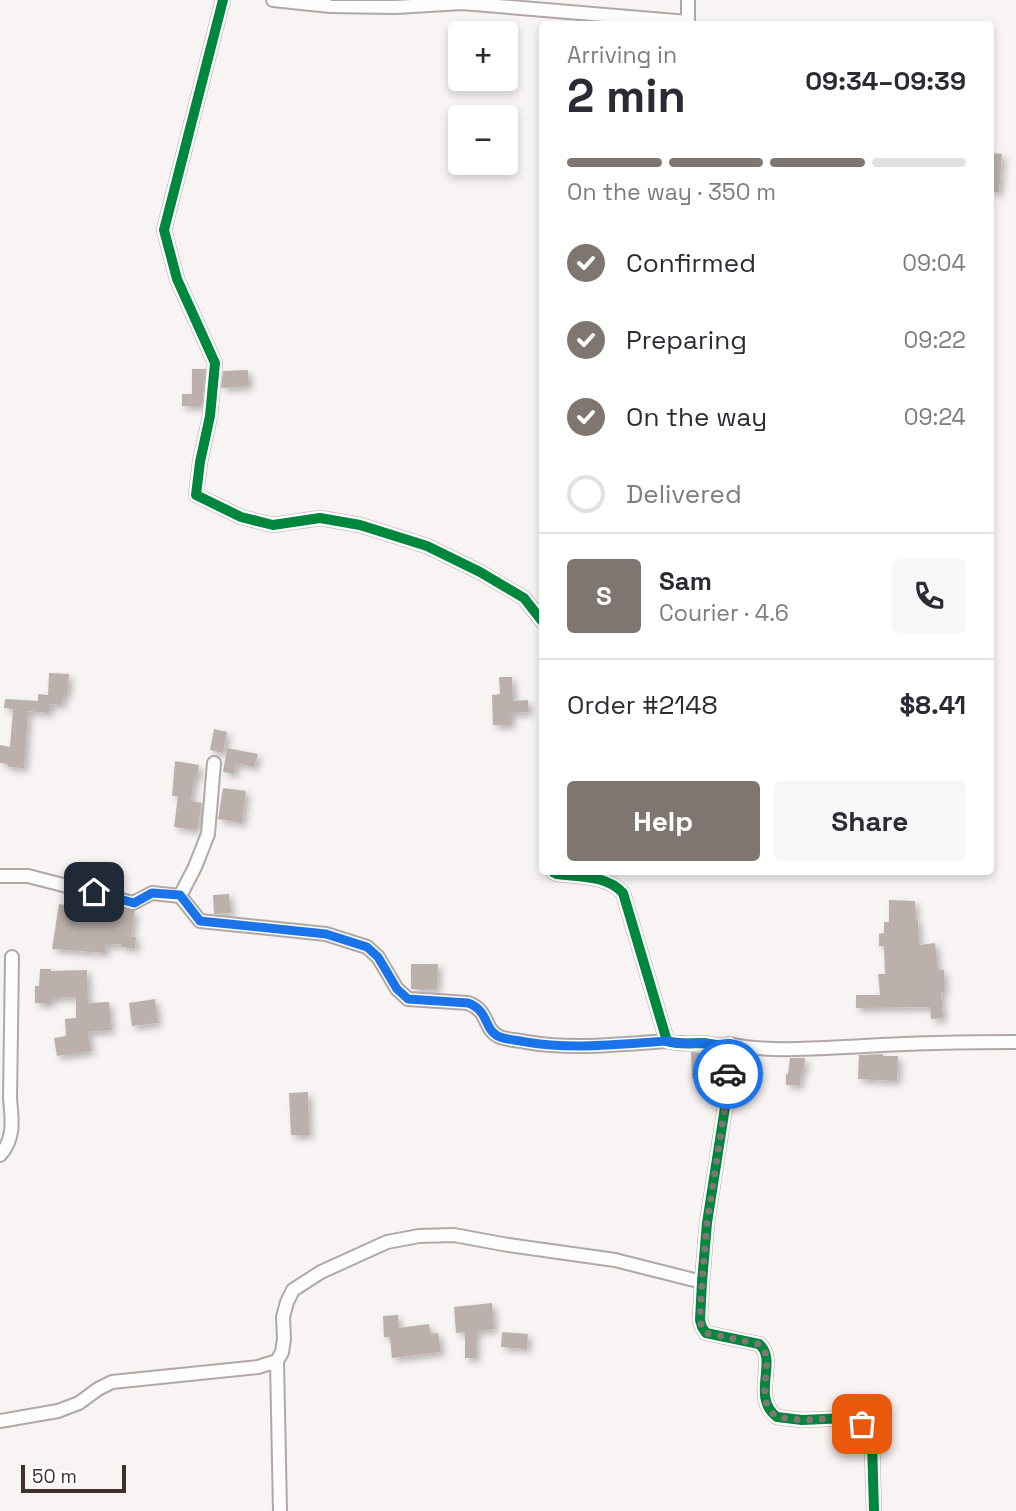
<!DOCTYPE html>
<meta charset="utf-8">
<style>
:root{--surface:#fff;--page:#f7f7f7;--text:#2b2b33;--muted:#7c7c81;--line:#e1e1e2;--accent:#7f7571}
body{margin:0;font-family:"Space Grotesk",sans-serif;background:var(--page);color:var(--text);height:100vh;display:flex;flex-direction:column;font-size:26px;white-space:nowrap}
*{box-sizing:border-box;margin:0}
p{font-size:23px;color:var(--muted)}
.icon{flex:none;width:38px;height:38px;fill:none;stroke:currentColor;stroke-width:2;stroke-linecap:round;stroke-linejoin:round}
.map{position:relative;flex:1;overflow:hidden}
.panel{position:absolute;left:539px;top:21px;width:455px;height:854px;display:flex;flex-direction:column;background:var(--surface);border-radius:7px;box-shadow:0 4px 10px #0003}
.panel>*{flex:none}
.buttons{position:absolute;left:448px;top:21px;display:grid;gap:14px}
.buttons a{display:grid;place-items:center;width:70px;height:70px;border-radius:7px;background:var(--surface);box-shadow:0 4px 10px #0003;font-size:35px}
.scale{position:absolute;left:21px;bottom:18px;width:105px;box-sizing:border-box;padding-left:7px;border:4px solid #3e302b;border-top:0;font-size:19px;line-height:24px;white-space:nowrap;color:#3e302b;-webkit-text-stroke:5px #fff;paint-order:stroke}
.pin{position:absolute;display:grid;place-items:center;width:60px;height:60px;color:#fff;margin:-30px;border-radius:14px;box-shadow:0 4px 10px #0006}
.courier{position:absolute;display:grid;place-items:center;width:70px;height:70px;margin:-35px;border:5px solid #1a73e8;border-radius:50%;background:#fff;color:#222;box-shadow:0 2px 9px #0007}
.head em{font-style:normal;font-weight:600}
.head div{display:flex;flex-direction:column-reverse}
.head{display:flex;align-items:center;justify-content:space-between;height:119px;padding:0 28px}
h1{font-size:46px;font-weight:600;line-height:52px}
.bar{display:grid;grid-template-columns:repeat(4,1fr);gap:10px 7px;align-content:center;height:84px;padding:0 28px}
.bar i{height:9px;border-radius:5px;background:var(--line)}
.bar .current{background:var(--accent)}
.bar p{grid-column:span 4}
.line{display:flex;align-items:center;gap:18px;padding:0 28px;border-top:2px solid var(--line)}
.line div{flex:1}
.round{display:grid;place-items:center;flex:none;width:74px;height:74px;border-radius:7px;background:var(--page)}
ol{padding:0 28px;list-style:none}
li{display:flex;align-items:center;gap:21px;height:77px}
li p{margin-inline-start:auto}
li .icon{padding:7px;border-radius:50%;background:var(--accent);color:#fff;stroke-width:4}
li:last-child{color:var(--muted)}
li i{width:38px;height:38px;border:4px solid var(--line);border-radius:50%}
.primary-button{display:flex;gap:14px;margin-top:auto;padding:14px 28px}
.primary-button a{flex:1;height:80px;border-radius:7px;background:var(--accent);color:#fff;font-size:28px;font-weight:600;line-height:80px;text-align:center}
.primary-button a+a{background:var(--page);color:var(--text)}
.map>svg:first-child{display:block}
.building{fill:#bbb0ac;filter:url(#shadow)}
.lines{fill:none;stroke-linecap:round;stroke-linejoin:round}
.street-casing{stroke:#b0a8a5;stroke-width:16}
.street{stroke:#fefdfd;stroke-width:12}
.cycleway-casing{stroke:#fff;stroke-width:15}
.cycleway{stroke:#00873e;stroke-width:10}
.done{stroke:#7f7571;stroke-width:7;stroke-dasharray:0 12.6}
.route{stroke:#1a73e8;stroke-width:9}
</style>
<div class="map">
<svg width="1016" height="1511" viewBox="0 0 1016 1511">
<defs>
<filter id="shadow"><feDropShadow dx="4" dy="4" stdDeviation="3.5" flood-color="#0004"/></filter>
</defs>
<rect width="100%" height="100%" fill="#f8f4f3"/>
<path class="building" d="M990,153l12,1 -3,38h-9z
M192,369h14l-4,37h-20v-12h10z
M248,370l1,16 -28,2 2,-17z
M49,673l20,1 -2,21h-4l-1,10 -12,-1 -1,9 -21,-2 -4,57 -16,-1v-3l-8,-1v-18l10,2 3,-38 -9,-1 1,-9 33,2v-7l10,1z
M499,677h13l1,24 15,-1 1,12 -18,1v12h-18l-1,-30 8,-1z
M214,729l13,3 -4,21 -13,-3z
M227,748l31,6 -4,13 -18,-4 -2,11 -11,-2z
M175,761l24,4 -2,12h-3l-3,24 11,2 -5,27 -23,-3 4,-31h-6z
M223,788l23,3 -4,32 -24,-4z
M229,894l2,19 -17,1 -1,-19z
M889,900l26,1v19h3l1,25 16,-2 3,27h6v22h-3l2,26 -12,1 -1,-12 -74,1v-13h24l-2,-21h7l-1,-28h-5v-12l5,-1v-11h5z
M89,903l46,8 -4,25 5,1 -1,12 -14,-2v-3l-16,1 1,8 -54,-4 7,-45 30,5z
M411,964h27l-1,25h-26z
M40,969h11v2l36,-1 1,33 21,-1 2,28 -23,2 3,19 -34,5 -3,-18 12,-2 -1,-17 11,-1v-21l-25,1v6l-16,-1v-17h4z
M155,999l3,24 -26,3 -3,-23z
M691,1052l29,2 -1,24 -27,1z
M738,1054l9,2v10h2v15h-12z
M883,1054v2h15l-1,25 -39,-2 1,-24z
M790,1058h15l-1,12h-3l-1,15h-14v-11h2z
M308,1092l1,43h-18l-2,-42z
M492,1303l2,26 -18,2v27h-11v-26l-9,1 -2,-26z
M398,1315v13l31,-4 2,10 7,-1 3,19 -49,6 -2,-21h-6l-1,-21z
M502,1332l26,2 -1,15 -26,-2z"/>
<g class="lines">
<g class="street-casing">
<path id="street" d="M223,0l-59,230 13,49 38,84 -5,53 -10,46 -4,33 45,22 32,8 47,-7 40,7 67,21 53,26 44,26 18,23
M273,0l57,6 66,1 66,-4 226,19 1,2
M688,0v22
M553,872l4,2c22,3 50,1 66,19l44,148c12,4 25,2 37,2 9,1 16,4 25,1l-1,44 -21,135 -5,59 -2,38 2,7 4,6 53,11c20,16 -9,53 18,73l25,3 46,-2 14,6 10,19 2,68
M0,876h28l105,27 19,-10 28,3 20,25 126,13 41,13 11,10 19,32 11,10 60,4c22,8 15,27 32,34 8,3 18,3 26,5 46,8 95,2 141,-1
M180,896l15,-29 13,-33 6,-71
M729,1044c41,9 93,4 135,2 51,-3 101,-4 152,-4
M0,1155c15,-16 12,-36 10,-56l2,-142
M277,1361l3,150
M0,1421l58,-10 21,-8 19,-14 14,-7 146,-15 19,-6 5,-9 2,-13 -1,-22 4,-15 6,-12 28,-18 66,-30 32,-6 35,-1 54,10 107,15 87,22"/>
</g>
<use href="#street" class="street"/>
<g class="cycleway-casing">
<path id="cycleway" d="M223,0l-59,230 13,49 38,84 -5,53 -10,46 -4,33 45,22 32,8 47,-7 40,7 67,21 53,26 44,26 18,23
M553,872l4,2c22,3 50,1 66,19l44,148c12,4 25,2 37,2 9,1 16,4 25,1l-1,44 -21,135 -5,59 -2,38 2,7 4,6 53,11c20,16 -9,53 18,73l25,3 46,-2 14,6 10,19 2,68"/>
</g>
<use href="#cycleway" class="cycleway"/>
</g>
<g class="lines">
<path class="done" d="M728,1074v14l-21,135 -5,59 -2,38 2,7 4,6 53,11c20,16 -9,53 18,73l25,3 46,-2 14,6"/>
<path class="route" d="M94,892l40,11 18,-10 28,2 20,26 126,13 41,13 11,10 19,32 11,10 60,4c22,8 15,27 32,34 8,3 18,3 26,5 47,8 94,2 141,-1 12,4 25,2 37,2 9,1 16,4 25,1l-1,30"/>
</g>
</svg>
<div class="buttons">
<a>+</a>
<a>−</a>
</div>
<div class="scale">50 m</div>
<div class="pin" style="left:862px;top:1424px;background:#ea580c"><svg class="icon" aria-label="bag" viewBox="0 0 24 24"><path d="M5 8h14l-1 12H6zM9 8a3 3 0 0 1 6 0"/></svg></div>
<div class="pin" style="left:94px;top:892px;background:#1f2937"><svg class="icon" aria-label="home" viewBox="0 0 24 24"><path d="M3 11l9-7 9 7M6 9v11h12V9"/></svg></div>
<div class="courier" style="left:728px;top:1074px"><svg class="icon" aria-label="car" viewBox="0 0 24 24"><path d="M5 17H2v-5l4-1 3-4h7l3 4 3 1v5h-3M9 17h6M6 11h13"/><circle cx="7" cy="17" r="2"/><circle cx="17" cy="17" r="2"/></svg></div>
<section class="panel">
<div class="head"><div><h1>2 min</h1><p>Arriving in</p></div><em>09:34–09:39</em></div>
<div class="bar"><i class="current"></i><i class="current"></i><i class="current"></i><i></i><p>On the way · 350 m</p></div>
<ol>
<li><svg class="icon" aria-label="check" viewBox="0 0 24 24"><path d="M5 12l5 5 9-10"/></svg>Confirmed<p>09:04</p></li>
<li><svg class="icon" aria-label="check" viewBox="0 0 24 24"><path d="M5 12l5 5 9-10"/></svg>Preparing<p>09:22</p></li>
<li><svg class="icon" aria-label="check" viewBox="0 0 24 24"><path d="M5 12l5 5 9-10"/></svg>On the way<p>09:24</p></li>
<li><i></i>Delivered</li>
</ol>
<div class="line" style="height:126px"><b class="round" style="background:var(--accent);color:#fff">S</b><div><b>Sam</b><p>Courier · 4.6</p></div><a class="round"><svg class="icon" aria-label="phone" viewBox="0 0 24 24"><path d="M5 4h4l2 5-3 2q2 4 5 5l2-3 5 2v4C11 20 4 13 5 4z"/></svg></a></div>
<div class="line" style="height:91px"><div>Order #2148</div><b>$8.41</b></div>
<div class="primary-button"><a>Help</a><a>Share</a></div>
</section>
</div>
